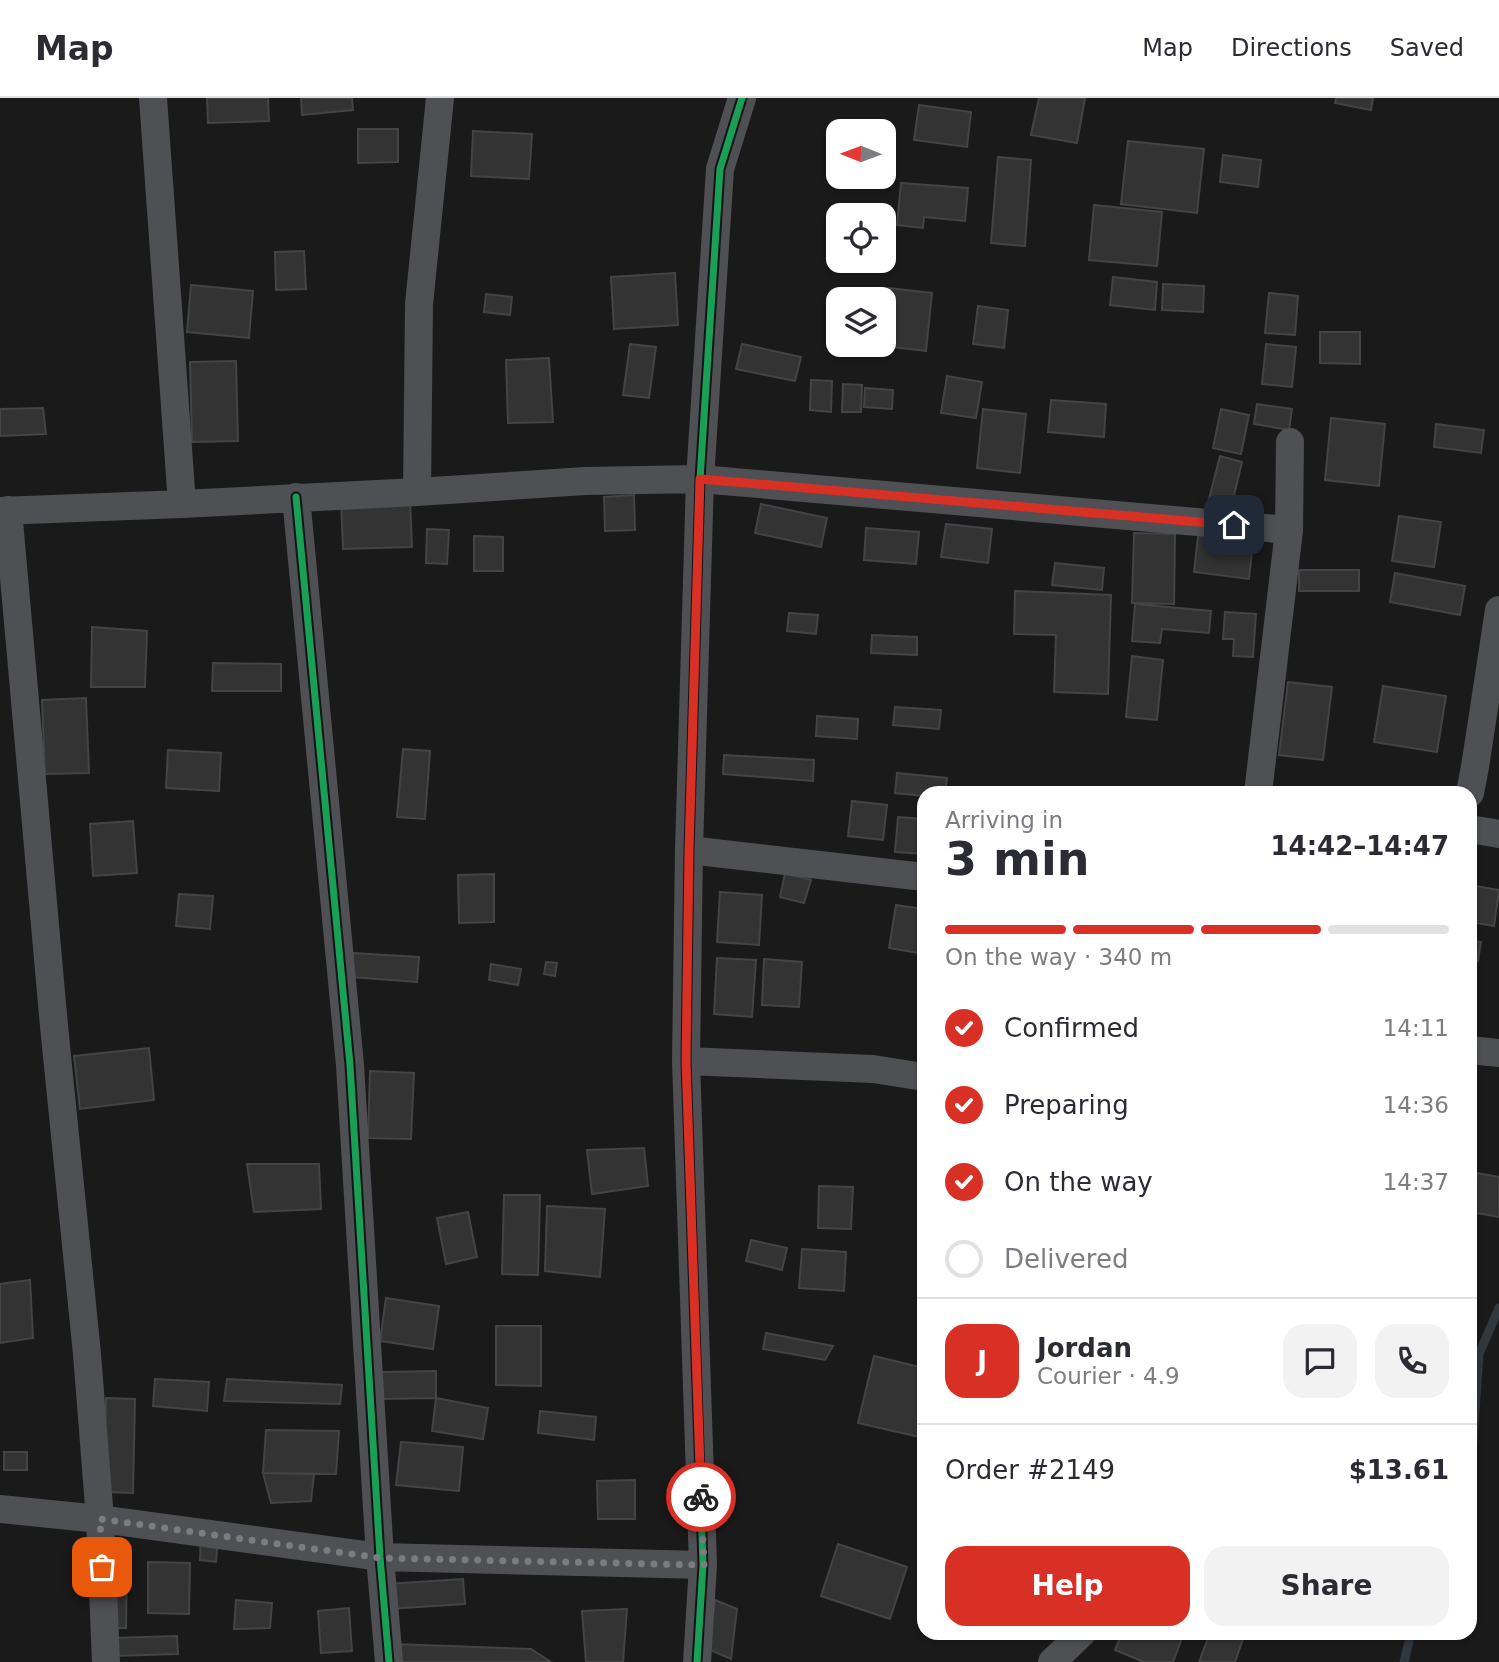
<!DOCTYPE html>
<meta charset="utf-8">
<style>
:root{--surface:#fff;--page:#f2f2f3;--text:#2b2b33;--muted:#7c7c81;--line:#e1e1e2;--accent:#d93025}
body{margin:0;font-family:"DejaVu Sans",sans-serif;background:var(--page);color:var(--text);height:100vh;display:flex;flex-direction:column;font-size:26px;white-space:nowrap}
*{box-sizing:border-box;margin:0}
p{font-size:23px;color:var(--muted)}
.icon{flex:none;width:38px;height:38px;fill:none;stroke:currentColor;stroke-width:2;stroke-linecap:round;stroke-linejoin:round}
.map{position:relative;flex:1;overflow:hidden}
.sheet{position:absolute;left:917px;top:688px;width:560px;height:854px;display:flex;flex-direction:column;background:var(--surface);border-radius:21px;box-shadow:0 2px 5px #0004}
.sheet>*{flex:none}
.needle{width:46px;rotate:271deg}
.tools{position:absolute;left:826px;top:21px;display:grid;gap:14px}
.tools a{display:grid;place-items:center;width:70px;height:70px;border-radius:14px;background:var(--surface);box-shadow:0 2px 5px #0004;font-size:35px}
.pin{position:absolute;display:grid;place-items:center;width:60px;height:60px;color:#fff;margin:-30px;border-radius:14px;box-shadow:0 4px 10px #0006}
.courier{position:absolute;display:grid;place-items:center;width:70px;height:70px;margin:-35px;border:5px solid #d93025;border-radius:50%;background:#fff;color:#222;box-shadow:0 2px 9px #0007}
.summary em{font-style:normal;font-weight:600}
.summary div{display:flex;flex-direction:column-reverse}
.summary{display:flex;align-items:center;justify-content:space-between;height:119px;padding:0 28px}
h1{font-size:46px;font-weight:600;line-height:52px}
.bar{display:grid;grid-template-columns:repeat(4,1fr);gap:10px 7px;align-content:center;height:84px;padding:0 28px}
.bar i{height:9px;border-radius:5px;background:var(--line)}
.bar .current{background:var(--accent)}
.bar p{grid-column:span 4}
.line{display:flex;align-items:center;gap:18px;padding:0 28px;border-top:2px solid var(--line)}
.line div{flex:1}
.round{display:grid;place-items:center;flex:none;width:74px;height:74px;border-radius:21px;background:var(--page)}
ol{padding:0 28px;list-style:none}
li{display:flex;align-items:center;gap:21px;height:77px}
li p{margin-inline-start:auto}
li .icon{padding:7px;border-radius:50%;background:var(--accent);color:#fff;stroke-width:4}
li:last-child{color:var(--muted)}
li i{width:38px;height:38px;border:4px solid var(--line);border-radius:50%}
.button{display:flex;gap:14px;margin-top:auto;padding:14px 28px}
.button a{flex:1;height:80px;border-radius:21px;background:var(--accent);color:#fff;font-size:28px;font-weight:600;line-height:80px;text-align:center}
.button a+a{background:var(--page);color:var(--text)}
header{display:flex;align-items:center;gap:42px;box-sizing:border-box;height:98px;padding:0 35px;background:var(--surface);border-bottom:2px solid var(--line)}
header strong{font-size:33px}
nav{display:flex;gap:38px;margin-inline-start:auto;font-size:24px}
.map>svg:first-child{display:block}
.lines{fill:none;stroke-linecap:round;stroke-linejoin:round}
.stream{stroke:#30373d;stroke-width:9}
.building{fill:#333334;stroke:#434446;stroke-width:2}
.street{stroke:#4f5053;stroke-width:28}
.cycleway-casing{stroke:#141416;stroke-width:11}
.cycleway{stroke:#1a9f57;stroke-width:7}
.done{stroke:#7a7c82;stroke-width:7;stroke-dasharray:0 12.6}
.route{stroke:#d93025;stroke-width:9}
</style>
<header>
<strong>Map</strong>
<nav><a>Map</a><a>Directions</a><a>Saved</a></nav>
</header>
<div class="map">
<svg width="1499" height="1564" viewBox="0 0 1499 1564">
<rect width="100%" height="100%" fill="#1a1a1a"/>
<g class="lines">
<path class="stream" d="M1470,1386l9,-130 20,-46
M1404,1564l7,-29"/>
</g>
<path class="building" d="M207,0h61l1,23 -61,2z
M301,0h51l1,12 -51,5z
M1039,0h46l-8,45 -46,-8z
M1336,0h37l-2,12 -36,-7z
M919,7l52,7 -4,35 -53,-7z
M358,31h40v33l-40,1z
M473,33l59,3 -3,45 -58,-3z
M1128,43l76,8 -7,64 -76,-9z
M1223,57l38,5 -3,27 -38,-5z
M998,59l33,3 -6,86 -34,-3z
M901,85l67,5 -3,33 -41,-4 -1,11 -26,-3z
M1094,107l68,7 -5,54 -68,-6z
M304,153l2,38 -30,1 -1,-38z
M675,175l3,52 -64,4 -3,-52z
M1113,179l44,5 -2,28 -45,-5z
M1163,186l41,2 -1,26 -41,-2z
M191,187l62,6 -4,47 -62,-6z
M888,190l44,5 -6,58 -44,-5 2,-1z
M1269,195l29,3 -3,39 -30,-2z
M486,196l26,3 -2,18 -26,-3z
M978,208l30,4 -4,38 -31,-4z
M1320,234h40v32l-40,-1z
M630,246l26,3 -7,51 -26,-3z
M742,246l59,13 -6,24 -59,-12z
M1266,246l30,3 -4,40 -30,-3z
M549,260l4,64 -45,1 -2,-63z
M236,263l2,80 -46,1 -2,-80z
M947,278l35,6 -6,36 -35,-5z
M811,282l21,1 -1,31 -21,-2z
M843,286l19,1 -1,27h-19z
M865,290l28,2 -1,19 -28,-2z
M1051,302l55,4 -2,33 -56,-5z
M1257,306l35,5 -3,21 -35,-6z
M43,310l3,26 -46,2v-27z
M983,311l43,5 -6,59 -43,-5z
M1221,311l28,6 -8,39 -28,-6z
M1331,320l54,6 -6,62 -54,-6z
M1436,326l48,6 -3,23 -47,-6z
M1220,358l22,6 -11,46 -23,-5z
M634,397l1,35 -30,1 -1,-34z
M410,401l2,48 -69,2 -2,-47z
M761,406l66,14 -6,29 -66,-14z
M1399,418l42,6 -7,45 -42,-6z
M946,426l46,5 -4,34 -47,-6z
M1199,429l55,6 -5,46 -55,-7z
M866,430l53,4 -3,32 -52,-4z
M427,431l22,1 -2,34 -21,-1z
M1134,435l41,1 -1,70 -42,-1z
M474,438l29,1v34h-29z
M1055,465l49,5 -2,22 -50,-5z
M1299,472h60v21h-60z
M1395,475l70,13 -5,29 -70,-13z
M1015,493l96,4 -3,99 -54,-2 2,-57 -42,-1z
M1135,506l76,7 -2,22 -47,-4 -2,14 -28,-2z
M1225,514l31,2 -3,43 -20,-1 1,-17h-11z
M789,515l29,2 -2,19 -29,-3z
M92,529l55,4 -2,56h-54z
M872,537l45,2v18l-46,-2z
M1132,558l31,4 -6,60 -31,-3z
M213,565l68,1v27h-69z
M1288,584l44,5 -9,73 -44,-5z
M1383,588l63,10 -9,56 -63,-10z
M86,600l3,75 -44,1 -3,-74z
M895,609l46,3 -2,19 -46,-4z
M817,618l41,3 -1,20 -41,-3z
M403,651l27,2 -5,68 -28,-2z
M168,652l53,3 -2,38 -53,-3z
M724,657l90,5 -1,21 -90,-7z
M897,675l50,5 -2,15h-21v3l-29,-3z
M852,703l35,4 -4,35 -35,-4z
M898,719l26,2v35l-29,-2z
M133,723l4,52 -44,3 -3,-52z
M785,775l26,7 -7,23 -24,-6z
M494,776v48l-35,1 -1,-48z
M1470,787l29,5 -5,36 -24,-4z
M720,794l42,3 -3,50 -42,-3z
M179,796l34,2 -3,33 -34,-3z
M896,807l28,4v45l-35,-6z
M1470,842l11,2 -3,19 -8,-1z
M353,855l66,4 -2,25 -66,-5z
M717,860l39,2 -4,57 -38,-3z
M764,861l38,3 -3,45 -37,-2z
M546,864l11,1 -2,13 -11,-2z
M491,866l30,5 -3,16 -29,-5z
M149,950l5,52 -74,9 -6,-53z
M370,973l44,2 -3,66 -43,-1z
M644,1050l4,38 -56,8 -5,-44z
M247,1066h72l2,45 -67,3z
M1477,1075l22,4v40l-28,-5z
M819,1088l34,1 -2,42 -33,-1z
M504,1097h36l-2,80 -36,-1z
M547,1108l58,3 -5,68 -55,-6z
M468,1114l9,45 -31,7 -9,-46z
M751,1142l36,8 -5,22 -36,-9z
M802,1151l44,3 -2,39 -45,-3z
M30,1182l3,58 -33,5v-59z
M386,1200l53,8 -6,43 -53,-8z
M496,1228h45v60l-45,-1z
M766,1235l67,13 -8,14 -62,-11z
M874,1258l50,12v70l-66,-15z
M436,1273v27l-54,1v-27z
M155,1281l54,3 -2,29 -54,-5z
M227,1281l115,6 -2,19 -116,-3z
M106,1300l29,1 -2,94 -29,-1z
M436,1300l52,10 -5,31 -51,-8z
M540,1313l56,6 -2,23 -56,-7z
M266,1332l73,1 -3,43 -73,-1z
M401,1344l62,5 -4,44 -63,-6z
M4,1354h23v18h-23z
M263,1375l51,1 -3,27 -40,2z
M635,1382v39h-37l-1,-38z
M201,1436l17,1 -2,27 -16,-2z
M838,1446l69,23 -17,52 -69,-23z
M108,1453l19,1 -1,76h-18z
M148,1464l42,1 -1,51 -41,-1z
M463,1481l2,25 -76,5 -2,-25z
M236,1502l36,3 -2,25 -36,1z
M715,1502l22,9 -6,50 -23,-10z
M349,1510l3,43 -31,2 -3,-42z
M627,1511l-4,53h-37l-4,-51z
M1122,1535h62l-11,29h-29l-29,-12z
M1210,1535h35l-10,29h-36z
M177,1538l1,18 -65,2 -1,-18z
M394,1546l137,5 20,13h-157z"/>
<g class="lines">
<path class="street" d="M153,0l29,406
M417,394l168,-11 115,-2 589,51
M296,399l54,568 30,492 9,105
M8,412l46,516 33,328 13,165 6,143
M0,413l182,-7 235,-12 2,-188 21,-206
M1258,695l31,-263 1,-88
M1470,695l5,-26 24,-157
M1470,731l29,5
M689,752l235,27
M1470,952l29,3
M686,963l187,8 51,8
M0,1411l100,10 280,38 323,8
M697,1564l6,-97 -17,-504 3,-211 11,-371 20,-310 22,-71
M1052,1564l30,-29"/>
<g class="cycleway-casing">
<path id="cycleway" d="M296,399l54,568 30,492 9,105
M697,1564l6,-97 -17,-504 3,-211 11,-371 20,-310 22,-71"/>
</g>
<use href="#cycleway" class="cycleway"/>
</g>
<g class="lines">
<path class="done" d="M102,1469l-2,-48 280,39 324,7 -3,-68"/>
<path class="route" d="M701,1399l-15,-436 3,-211 11,-371 534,46"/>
</g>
</svg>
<div class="tools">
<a><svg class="needle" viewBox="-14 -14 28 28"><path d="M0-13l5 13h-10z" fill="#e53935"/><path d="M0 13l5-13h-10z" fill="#7c7c81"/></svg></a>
<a><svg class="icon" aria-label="locate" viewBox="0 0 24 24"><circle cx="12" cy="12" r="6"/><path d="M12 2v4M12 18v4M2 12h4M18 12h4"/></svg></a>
<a><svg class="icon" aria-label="layers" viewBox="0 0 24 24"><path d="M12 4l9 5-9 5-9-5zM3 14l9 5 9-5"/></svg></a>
</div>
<div class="pin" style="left:102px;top:1469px;background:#ea580c"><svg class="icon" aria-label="bag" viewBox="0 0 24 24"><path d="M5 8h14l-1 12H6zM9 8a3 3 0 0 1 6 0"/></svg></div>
<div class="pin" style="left:1234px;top:427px;background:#1f2937"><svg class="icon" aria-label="home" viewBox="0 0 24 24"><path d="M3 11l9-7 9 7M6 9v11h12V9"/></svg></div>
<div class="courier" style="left:701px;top:1399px"><svg class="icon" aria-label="bike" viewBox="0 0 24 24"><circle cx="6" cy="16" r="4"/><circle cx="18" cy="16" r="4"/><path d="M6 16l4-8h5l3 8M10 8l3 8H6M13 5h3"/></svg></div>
<section class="sheet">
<div class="summary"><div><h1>3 min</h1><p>Arriving in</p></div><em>14:42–14:47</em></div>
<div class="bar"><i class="current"></i><i class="current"></i><i class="current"></i><i></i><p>On the way · 340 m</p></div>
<ol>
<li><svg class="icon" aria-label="check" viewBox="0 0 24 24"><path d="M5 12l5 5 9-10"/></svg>Confirmed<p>14:11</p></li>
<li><svg class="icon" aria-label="check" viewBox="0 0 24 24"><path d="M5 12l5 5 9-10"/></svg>Preparing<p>14:36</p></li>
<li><svg class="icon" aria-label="check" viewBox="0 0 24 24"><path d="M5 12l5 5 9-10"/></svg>On the way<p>14:37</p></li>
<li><i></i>Delivered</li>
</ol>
<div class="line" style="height:126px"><b class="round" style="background:var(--accent);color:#fff">J</b><div><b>Jordan</b><p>Courier · 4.9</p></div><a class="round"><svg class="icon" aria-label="chat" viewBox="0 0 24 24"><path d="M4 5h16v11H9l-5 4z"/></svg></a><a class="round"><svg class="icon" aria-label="phone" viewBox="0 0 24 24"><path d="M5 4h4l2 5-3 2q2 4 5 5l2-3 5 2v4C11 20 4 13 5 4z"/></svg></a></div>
<div class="line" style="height:91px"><div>Order #2149</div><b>$13.61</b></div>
<div class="button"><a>Help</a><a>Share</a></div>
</section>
</div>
